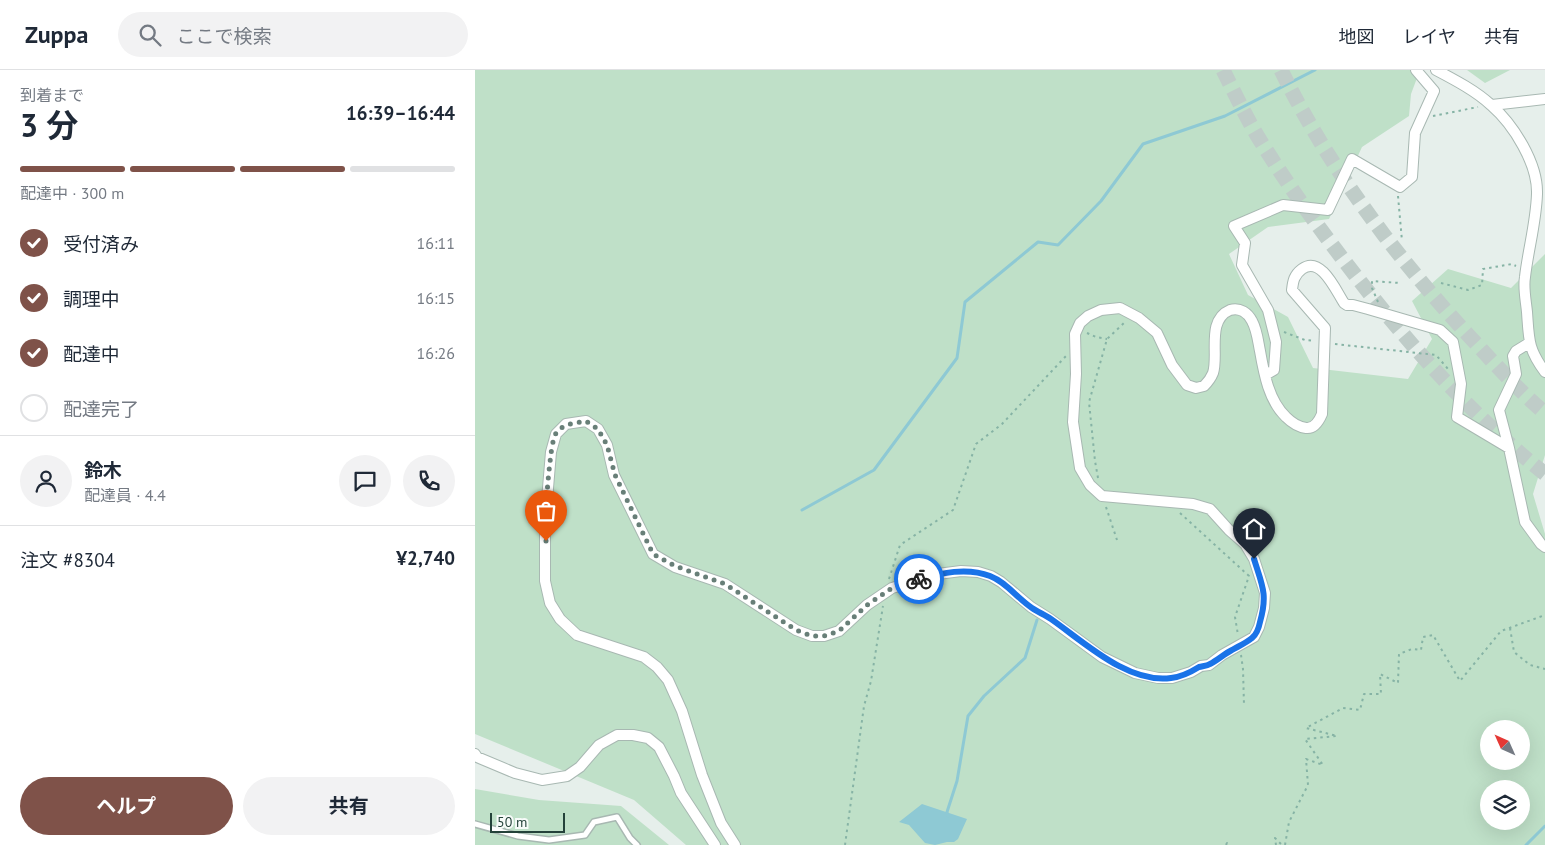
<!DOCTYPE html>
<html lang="ja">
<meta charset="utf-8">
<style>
:root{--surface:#fff;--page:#f2f2f3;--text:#1f2937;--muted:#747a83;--line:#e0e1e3;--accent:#7f5249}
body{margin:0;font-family:"PT Sans","Noto Sans JP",sans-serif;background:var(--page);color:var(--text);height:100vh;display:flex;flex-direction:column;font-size:19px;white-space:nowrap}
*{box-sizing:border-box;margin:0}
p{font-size:16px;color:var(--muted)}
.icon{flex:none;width:28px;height:28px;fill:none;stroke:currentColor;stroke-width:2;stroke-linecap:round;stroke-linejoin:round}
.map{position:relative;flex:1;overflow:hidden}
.sheet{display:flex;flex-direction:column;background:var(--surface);width:475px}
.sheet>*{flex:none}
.needle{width:32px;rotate:315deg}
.controls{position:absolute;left:1005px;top:650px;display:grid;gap:10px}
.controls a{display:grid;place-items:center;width:50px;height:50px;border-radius:50%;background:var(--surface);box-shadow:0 5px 20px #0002;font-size:25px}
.scale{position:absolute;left:15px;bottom:12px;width:75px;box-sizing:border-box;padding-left:5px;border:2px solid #24423a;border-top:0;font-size:14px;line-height:18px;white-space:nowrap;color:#24423a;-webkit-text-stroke:4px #f7fbf9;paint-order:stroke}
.pin{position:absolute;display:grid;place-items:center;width:42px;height:42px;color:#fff;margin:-51px -21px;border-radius:50% 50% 50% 0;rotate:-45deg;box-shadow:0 0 5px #0007}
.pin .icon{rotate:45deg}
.courier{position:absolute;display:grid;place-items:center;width:50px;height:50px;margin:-25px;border:4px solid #1a73e8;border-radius:50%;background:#fff;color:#222;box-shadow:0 1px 6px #0007}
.head em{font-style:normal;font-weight:700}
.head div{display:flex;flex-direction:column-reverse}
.head{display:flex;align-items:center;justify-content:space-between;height:85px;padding:0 20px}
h1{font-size:32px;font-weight:700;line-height:38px}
.bar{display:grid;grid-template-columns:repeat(4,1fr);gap:8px 5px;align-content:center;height:60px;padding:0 20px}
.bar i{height:6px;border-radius:4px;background:var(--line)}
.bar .active{background:var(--accent)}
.bar p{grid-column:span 4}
.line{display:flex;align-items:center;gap:12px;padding:0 20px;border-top:1px solid var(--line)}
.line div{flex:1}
.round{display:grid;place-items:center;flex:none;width:52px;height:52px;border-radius:26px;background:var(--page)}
ol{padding:0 20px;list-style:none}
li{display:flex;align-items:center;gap:15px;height:55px}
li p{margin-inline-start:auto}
li .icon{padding:5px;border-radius:50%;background:var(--accent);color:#fff;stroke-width:4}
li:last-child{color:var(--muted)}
li i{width:28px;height:28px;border:2px solid var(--line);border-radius:50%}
.primary-button{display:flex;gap:10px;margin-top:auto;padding:10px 20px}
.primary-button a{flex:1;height:58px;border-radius:30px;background:var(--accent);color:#fff;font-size:20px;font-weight:700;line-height:58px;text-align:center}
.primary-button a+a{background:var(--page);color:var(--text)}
header{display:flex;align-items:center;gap:30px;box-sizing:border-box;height:70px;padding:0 25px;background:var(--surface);border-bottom:1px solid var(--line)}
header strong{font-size:24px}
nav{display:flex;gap:28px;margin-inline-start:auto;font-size:18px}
.search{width:350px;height:45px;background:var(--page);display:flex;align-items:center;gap:12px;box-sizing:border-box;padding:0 18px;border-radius:28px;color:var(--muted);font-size:19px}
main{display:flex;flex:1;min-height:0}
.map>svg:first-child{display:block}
.green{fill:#bfe0c8;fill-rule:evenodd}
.water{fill:#8ec9d4}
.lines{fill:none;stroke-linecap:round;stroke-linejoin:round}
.stream{stroke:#8ec9d4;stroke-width:3}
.highway-tunnel{stroke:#bfccc8;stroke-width:15;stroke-dasharray:15 8;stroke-linecap:butt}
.lane-casing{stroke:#a8b8b2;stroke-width:8}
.street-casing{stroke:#a8b8b2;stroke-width:12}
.path{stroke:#86b3a5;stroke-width:2;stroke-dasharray:2.5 4;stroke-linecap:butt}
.lane{stroke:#fff;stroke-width:5}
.street{stroke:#fff;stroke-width:10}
.done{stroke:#687f78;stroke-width:5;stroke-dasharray:0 9}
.route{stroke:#1a73e8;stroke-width:6}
</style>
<header>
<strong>Zuppa</strong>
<div class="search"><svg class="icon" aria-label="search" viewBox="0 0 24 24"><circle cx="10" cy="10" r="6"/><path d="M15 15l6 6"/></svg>ここで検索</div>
<nav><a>地図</a><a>レイヤ</a><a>共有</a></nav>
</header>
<main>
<section class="sheet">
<div class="head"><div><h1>3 分</h1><p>到着まで</p></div><em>16:39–16:44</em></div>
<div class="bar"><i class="active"></i><i class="active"></i><i class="active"></i><i></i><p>配達中 · 300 m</p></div>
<ol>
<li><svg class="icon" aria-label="check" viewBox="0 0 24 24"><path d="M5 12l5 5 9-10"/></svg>受付済み<p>16:11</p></li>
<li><svg class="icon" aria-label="check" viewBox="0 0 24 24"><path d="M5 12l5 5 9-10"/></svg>調理中<p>16:15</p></li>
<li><svg class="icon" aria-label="check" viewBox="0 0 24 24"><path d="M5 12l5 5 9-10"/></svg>配達中<p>16:26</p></li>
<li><i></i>配達完了</li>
</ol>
<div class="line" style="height:90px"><a class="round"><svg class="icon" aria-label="person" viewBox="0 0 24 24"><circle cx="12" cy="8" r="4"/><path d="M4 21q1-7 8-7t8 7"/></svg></a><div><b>鈴木</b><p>配達員 · 4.4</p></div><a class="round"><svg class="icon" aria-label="chat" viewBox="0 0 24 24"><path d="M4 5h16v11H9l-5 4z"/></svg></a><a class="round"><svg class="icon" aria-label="phone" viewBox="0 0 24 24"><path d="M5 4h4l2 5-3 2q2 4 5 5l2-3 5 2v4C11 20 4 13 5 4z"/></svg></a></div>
<div class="line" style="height:65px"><div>注文 #8304</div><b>¥2,740</b></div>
<div class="primary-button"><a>ヘルプ</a><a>共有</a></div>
</section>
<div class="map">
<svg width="1070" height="775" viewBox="0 0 1070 775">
<rect width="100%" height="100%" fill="#e6efeb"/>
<path class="green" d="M0,0h945l-9,24 -2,22 -47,31 -33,72 -61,8 -39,27 19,41 40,22 25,51 95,11 24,-40 -20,-38 36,-32 63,19 34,-34v201l-12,39 12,40v311h-859l-52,-45 -159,-66zM1014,659h32v32h-32zM1014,719h32v32h-32z
M992,0h43l-25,13z
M0,719l64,11 82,6 48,39h-194z"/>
<path class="water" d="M447,734l45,15 -9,20 -4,3h-7l-12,3 -10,-2 -16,-18 -10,-3z"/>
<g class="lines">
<path class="stream" d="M327,440l72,-40 83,-112 8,-56 73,-60 20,3 43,-44 42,-57 82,-28 90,-46
M473,746l-1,-4 10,-31 11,-65 16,-20 41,-38 12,-38
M1051,775l19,-19"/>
<path class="highway-tunnel" d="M748,0c11,22 22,45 35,67 24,39 50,76 78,113 61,81 129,160 209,224
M806,0c48,98 115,187 189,267 24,26 48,53 75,76"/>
<g class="lane-casing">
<path id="lane" d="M0,754l43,12 31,4 36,-5 9,-13 23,-5 13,21 7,7"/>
</g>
<g class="street-casing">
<path id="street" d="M961,0c19,10 40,21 55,35 23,20 47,59 46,89 -1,29 -9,56 -12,83 -2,11 1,24 2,35 2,28 1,37 18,60
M1017,35l53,-6
M1054,273l-13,8 -3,5 3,18 -17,36 10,38 16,74 16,22 4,3
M790,305l9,-5 2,-28 -8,-32 -26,-45 3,-22 -11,-17 49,-21 45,5 24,-51 48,28 12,-10 3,-44 19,-42 -18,-21
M0,684l2,3 38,16 27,7 25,-4 13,-9 19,-22 18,-10h16l15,3 11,9 15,29 7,17 34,52
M260,775l-14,-22 -19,-48 -20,-64 -14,-31 -11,-13 -13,-10 -67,-22 -17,-16 -10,-16 -5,-22v-57l6,-72 5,-18 10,-10 20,-3 12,8 9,16 7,30 39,79 22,13 50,17 71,46 16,6h12l15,-5 28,-26 25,-17 46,-14 23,-3 17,1 13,4 10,6 30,25 19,12 52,38 33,16 23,5h14l19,-6 10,-6 8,-1 13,-10 32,-18 5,-10 5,-19 1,-15 -11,-34 -9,-15 -16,-14 -19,-21 -17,-5 -91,-8 -12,-11 -10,-17 -7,-46 3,-48 -1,-40 5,-11 8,-7 13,-6 19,-2 19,10 18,15 15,32 15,20 9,3 8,-2c4,-4 7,-8 9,-13 6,-18 -7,-53 17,-63 10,-3 18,3 22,11 5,9 6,20 8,30 4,23 9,50 26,66 6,6 12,10 20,11 8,1 13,-7 16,-14l3,-86 -33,-38c1,-9 2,-15 10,-21 19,-14 34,22 42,34l3,2h6l15,4 72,21 13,12 8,42 -4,33 52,31"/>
</g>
<path class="path" d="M958,46l45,-9
M923,126l4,45
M966,213l27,7 14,-5 1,-16 29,-5 4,2
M903,232l-6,-14v-7l28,2
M809,262l21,8 10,1
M612,263l9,4 11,2
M860,274l101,11 12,14
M623,408l-3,-17 -6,-59 18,-63 18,-17
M631,437l11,33
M705,443l69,63 -14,41 3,18
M414,509l11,-34 53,-35 23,-66 26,-20 64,-68
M1035,558l4,24 16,13 15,4
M766,585l2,14 1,36
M370,775l19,-139 7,-25 12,-75
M751,775l1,-2 1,2
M801,775l-1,-7 7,7
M810,775l4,-23 19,-37 -2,-26 17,6 -18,-26 32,-3 -31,-8 37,-20 17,2 4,-16h17l-1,-20 18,9 1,-29 13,-5 9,1 2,-13 10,-2 27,46 41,-50 44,-16"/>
<use href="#lane" class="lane"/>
<use href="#street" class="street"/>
</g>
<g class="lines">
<path class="done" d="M71,471c-1,-26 1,-53 4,-79 1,-8 2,-19 5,-27 6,-11 20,-12 31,-14l12,8 9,16 8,30 38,79 22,12 50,18 71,46 16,6h12l15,-5 28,-26 25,-17 27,-9"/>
<path class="route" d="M444,509c22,-6 48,-12 71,-3 16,6 27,22 42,32 6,4 13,7 19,11 33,23 77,65 120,59 10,-1 20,-6 28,-11 4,-1 8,-1 11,-3 8,-4 14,-10 22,-14 7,-4 14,-7 20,-12 4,-3 7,-11 8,-16 8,-28 2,-37 -6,-63"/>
</g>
</svg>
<div class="controls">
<a><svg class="needle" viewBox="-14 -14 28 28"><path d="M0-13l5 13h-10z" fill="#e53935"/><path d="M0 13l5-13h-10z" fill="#747a83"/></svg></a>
<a><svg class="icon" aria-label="layers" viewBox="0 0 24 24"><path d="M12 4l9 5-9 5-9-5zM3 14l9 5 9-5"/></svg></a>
</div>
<div class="scale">50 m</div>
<div class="pin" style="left:71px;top:471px;background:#ea580c"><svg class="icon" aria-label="bag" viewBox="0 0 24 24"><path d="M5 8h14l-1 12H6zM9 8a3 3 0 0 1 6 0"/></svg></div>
<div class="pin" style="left:779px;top:489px;background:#1f2937"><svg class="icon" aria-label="home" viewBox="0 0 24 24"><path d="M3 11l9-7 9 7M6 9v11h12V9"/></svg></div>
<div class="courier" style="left:444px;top:509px"><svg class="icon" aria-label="bike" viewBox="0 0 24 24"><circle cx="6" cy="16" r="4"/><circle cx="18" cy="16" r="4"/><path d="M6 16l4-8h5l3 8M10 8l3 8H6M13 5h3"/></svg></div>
</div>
</main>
